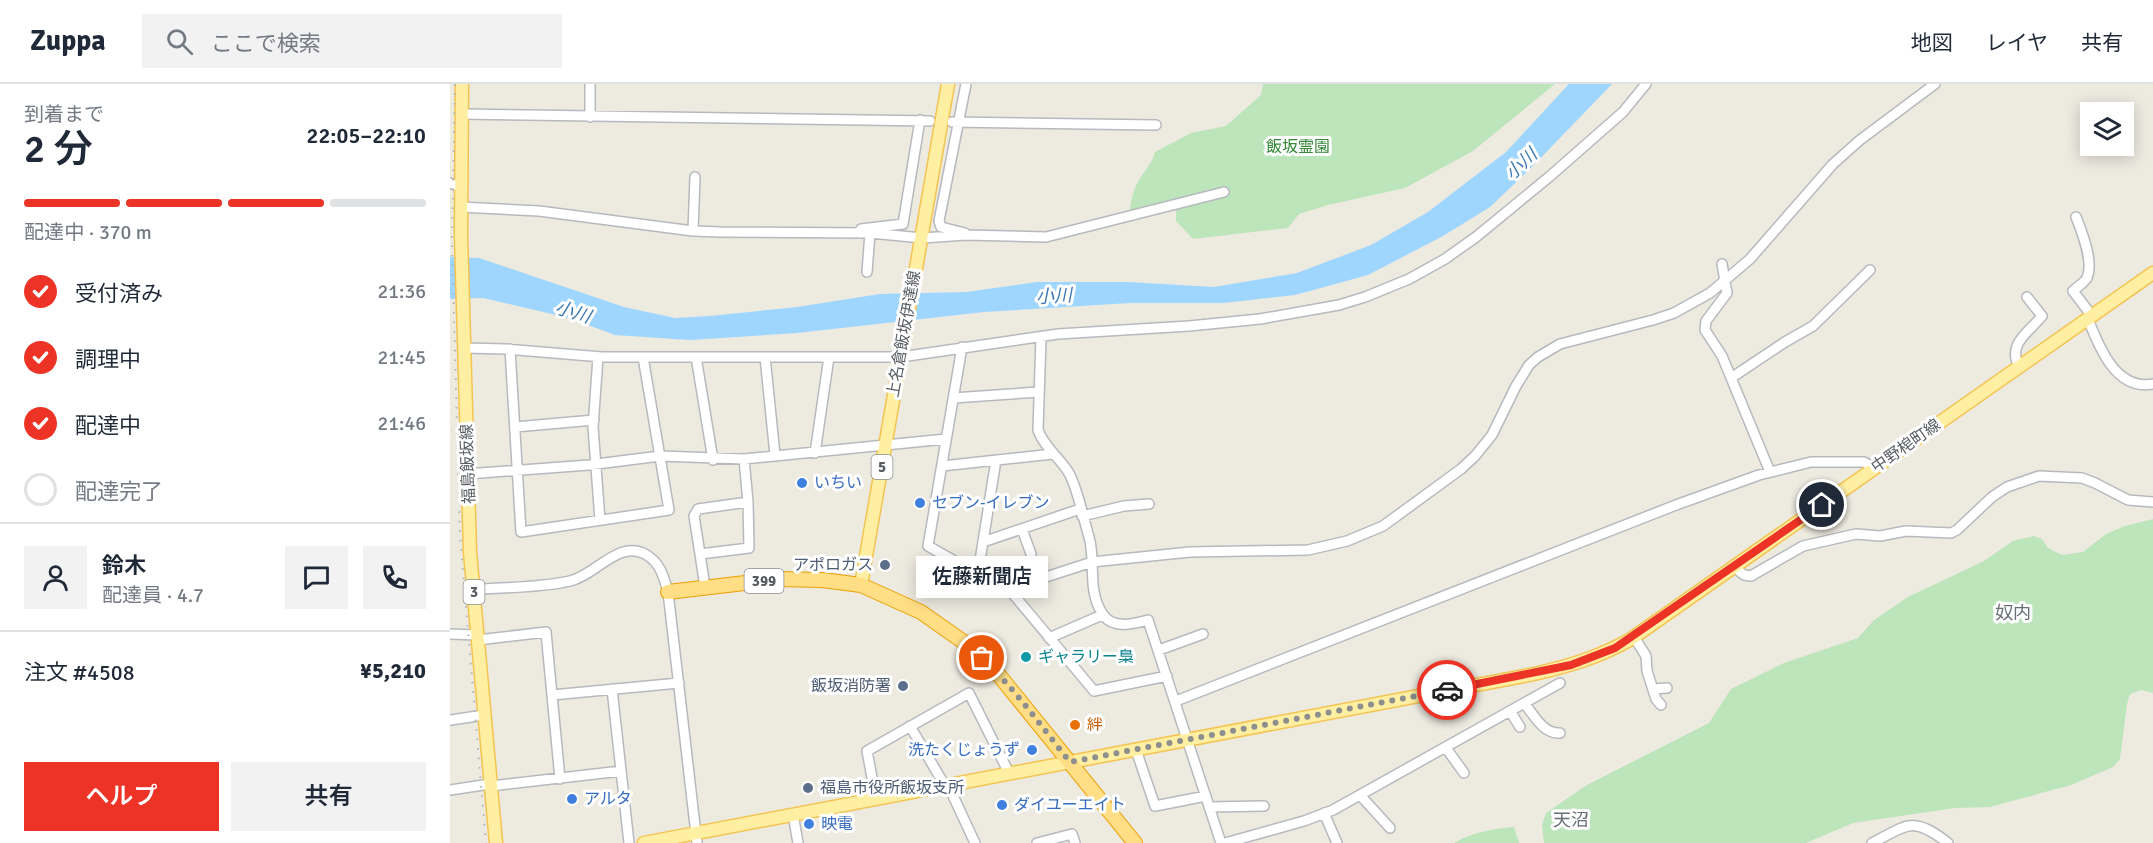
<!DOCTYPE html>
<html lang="ja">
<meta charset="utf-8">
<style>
:root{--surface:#fff;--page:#f2f2f3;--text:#1f2937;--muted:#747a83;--line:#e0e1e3;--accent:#ed3326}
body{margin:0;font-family:Signika,"Noto Sans JP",sans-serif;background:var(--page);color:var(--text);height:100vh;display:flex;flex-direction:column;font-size:22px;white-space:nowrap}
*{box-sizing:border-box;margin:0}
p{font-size:20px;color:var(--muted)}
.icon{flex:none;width:33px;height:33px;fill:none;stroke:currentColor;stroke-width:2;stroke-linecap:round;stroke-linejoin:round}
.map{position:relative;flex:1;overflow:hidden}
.drawer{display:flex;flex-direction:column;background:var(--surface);width:450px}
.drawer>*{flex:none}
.buttons{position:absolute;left:1630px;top:18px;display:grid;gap:12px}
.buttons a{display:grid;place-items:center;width:54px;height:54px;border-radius:0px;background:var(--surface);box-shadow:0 3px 15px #0003;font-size:30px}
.pin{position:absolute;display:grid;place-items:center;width:51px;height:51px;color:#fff;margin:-26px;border:3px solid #fff;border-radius:50%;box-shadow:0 2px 6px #0007}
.courier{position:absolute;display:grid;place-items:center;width:60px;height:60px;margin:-30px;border:4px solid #ed3326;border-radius:50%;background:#fff;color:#222;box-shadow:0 2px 8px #0007}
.bubble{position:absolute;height:42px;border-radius:0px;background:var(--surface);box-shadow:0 3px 15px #0003;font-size:20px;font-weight:600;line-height:42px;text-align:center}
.summary em{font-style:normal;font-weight:600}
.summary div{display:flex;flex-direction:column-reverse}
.summary{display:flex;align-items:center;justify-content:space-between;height:102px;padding:0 24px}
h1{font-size:39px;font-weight:600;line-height:45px}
.bar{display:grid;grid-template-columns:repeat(4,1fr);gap:9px 6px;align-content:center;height:72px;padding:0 24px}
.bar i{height:8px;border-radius:4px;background:var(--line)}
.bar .current{background:var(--accent)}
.bar p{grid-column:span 4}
.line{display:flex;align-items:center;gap:15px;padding:0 24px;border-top:2px solid var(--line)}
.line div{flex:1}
.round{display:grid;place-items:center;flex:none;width:63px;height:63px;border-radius:0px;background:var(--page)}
ol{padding:0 24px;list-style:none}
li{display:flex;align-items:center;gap:18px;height:66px}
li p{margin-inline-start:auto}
li .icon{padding:6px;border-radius:50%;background:var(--accent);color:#fff;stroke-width:4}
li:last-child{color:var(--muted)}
li i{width:33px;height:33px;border:3px solid var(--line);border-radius:50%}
.cta{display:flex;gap:12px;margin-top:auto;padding:12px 24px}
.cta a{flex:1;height:69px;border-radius:0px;background:var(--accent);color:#fff;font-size:24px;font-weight:600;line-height:69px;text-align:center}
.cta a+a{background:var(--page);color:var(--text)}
header{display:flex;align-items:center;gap:36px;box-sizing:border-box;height:84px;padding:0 30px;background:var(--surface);border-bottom:2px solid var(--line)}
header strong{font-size:28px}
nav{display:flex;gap:33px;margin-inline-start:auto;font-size:21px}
.search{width:420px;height:54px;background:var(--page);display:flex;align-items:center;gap:15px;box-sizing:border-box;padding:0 21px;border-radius:0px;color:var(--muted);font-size:22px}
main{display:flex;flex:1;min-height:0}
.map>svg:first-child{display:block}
.green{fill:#bce5bb}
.water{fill:#9ed6ff}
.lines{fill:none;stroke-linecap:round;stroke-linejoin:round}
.minor-casing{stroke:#b6b9be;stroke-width:12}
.major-casing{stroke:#f4c452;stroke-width:15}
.highway-casing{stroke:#ed9f00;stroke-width:16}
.minor{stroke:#fff;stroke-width:9}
.major{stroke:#ffefa3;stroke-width:12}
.highway{stroke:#ffde85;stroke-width:14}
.rail{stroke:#b2b3b3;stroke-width:2;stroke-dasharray:1.5 8;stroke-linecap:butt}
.done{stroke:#8d8e8e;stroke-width:6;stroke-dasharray:0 10.8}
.route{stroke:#ed3326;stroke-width:8}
.shop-dot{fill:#3f7fe0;stroke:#fff;stroke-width:2}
.service-dot{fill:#5c6f8a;stroke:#fff;stroke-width:2}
.culture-dot{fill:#0f9aa8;stroke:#fff;stroke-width:2}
.food-dot{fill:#e8710a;stroke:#fff;stroke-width:2}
.labels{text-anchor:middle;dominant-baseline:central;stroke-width:6;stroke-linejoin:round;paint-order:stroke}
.shield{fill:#fff;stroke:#8b8e91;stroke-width:1.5}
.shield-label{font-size:15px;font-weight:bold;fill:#595d62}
.park-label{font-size:16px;fill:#338736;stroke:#fff}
.street-label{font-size:16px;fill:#595d62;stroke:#fff}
.shop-label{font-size:16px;fill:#366cbe;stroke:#fff;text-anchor:start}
.service-label{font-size:16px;fill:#4e5e75;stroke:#fff;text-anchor:end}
.culture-label{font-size:16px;fill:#0d838f;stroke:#fff;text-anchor:start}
.food-label{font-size:16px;fill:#c56008;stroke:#fff;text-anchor:start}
.water-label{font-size:18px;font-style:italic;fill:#3a77b3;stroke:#fff}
.neighbourhood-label{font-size:18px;fill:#6a6f74;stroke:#fff}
</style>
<header>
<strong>Zuppa</strong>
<div class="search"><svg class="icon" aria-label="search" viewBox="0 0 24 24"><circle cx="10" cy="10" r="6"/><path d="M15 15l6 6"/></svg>ここで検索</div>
<nav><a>地図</a><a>レイヤ</a><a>共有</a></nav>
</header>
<main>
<section class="drawer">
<div class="summary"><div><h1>2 分</h1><p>到着まで</p></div><em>22:05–22:10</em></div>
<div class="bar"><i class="current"></i><i class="current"></i><i class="current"></i><i></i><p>配達中 · 370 m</p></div>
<ol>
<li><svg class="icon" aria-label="check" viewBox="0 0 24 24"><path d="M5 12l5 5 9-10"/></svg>受付済み<p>21:36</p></li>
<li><svg class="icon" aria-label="check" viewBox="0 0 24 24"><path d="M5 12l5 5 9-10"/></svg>調理中<p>21:45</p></li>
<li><svg class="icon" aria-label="check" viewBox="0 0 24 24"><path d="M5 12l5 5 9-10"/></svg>配達中<p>21:46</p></li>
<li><i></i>配達完了</li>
</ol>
<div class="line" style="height:108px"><a class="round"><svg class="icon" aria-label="person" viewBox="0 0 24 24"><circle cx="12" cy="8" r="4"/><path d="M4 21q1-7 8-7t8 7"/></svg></a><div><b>鈴木</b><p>配達員 · 4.7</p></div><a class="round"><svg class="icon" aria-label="chat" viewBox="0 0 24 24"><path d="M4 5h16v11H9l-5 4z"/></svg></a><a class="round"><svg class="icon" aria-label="phone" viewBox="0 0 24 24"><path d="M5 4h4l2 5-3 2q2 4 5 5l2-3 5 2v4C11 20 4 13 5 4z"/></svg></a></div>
<div class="line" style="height:78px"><div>注文 #4508</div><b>¥5,210</b></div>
<div class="cta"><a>ヘルプ</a><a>共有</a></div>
</section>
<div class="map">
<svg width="1703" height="759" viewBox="0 0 1703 759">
<rect width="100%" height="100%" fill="#edeae0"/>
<path class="green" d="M813,0h292l-82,67 -68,37 -77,17 -29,9 -11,14 -95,11 -17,-18v-13l-46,12c-1,-12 2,-28 8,-38 6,-11 14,-18 17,-30l36,-19 35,-7 35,-31z
M1703,435v174l-12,-3 -11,4 -3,10 -7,55 -7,8 -42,18 -81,22 -35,1 -102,15 -47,20h-262l-2,-18 4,-12 41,-28 122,-62 22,-34 53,-26 74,-25 16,-18 34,-23 76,-36 29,-20 21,-5 8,3 6,9 14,7 21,-3 23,-18 19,-8z
M1064,743l5,16h-65c18,-11 39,-14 60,-16z"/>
<path class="water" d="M1119,0h43l-83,86 -39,37 -47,29 -75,39 -73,20 -71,8h-94l-146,9 -187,21 -107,7 -75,-5 -46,-17 -86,-20 -33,1v-42l29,1 145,49 51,11 35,-2 87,-9 83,-13 86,-2 71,-10h91l86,5 83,-14 74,-28 57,-33 78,-60z"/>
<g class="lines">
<g class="minor-casing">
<path id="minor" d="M11,30l469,7
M140,33v-33
M502,38l204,3
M0,99l10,4
M10,123l79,4 154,20 27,1 150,1 52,5 44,-3 80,2 178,-45
M1626,133c6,15 18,45 11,61 -3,5 -10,9 -14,13l19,25
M411,145l42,-5 17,-104
M243,147l2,-54
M515,149l-24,-6 -2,-6 27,-137
M1272,180l5,29 -21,28 -1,9 17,26 48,116
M417,188l3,-39
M1638,235c11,28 28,72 65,65
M591,254l-3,92c6,18 24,29 32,45 9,19 13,42 19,62 7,24 -2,53 13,76 10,17 31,11 46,7l73,223
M512,263l-34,199 85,48 81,97 73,-15
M15,264l41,1 96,8h299l157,-23 131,-8 71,-7 79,-14 26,-8 44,-18 36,-20 31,-22 73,-60 74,-65 23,-28
M60,265l11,183 148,-22 -26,-153
M148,273l-5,70 7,93
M246,273l17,103
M315,273l10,98
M1569,283c-12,-23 9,-34 23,-51l-15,-19
M1281,294l54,-36 28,-16 57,-56
M503,314l86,-6
M65,343l79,-7
M365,369l14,-96
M294,375l4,43 1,46 -49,6 -6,-38 4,-7 50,-7
M492,382l111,-12
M17,390l122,-9 71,-9 84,3 202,-20
M632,432l42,-10 25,-2
M572,445l9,25
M533,458l97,-33
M250,470l5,33
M1284,483l10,8 7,1 52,-30 53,-12 24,2 26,-5 45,2 6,-3 35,-33 15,-10 32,-11 43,2 13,5 33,17 25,2
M528,489l18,-113
M23,506c31,-3 67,-2 97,-9 26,-6 48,-41 75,-27 15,8 19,23 23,38l29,251
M563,510l33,-17 46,-15 98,-10 118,-2 39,-9 36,-15 78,-57 14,-13 17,-21 24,-49 13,-21 9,-8 22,-13 93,-24 21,-7 36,-20 40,-34 83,-95 27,-24 75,-56
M0,550l27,1
M1184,553l12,19 1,15 9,28 5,6
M599,554l53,-23
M27,556l69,-8 14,147
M709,566l44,-16
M162,605l17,154
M1203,605l14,-1
M102,611l127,-12
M726,617l500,-196 83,-30 52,-13h53l10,6
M1074,619c10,12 19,31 36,30
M1060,627l10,16
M1,636l33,-5
M460,642l35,60
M996,664l18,25
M686,666l19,56 51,-10
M498,701l27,58
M41,702l130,-15
M0,706l40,-6
M910,711l30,33
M426,715l-9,-48 102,-58 40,80
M759,723l55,-1
M874,729l13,30
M343,730l5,29
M587,759l35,-9 3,9
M775,759l79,-22 29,-11 227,-127
M1422,759c37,-19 41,-27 76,0"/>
</g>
<g class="major-casing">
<path id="major" d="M12,0l-1,151 9,317 26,291
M411,501l87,-501
M194,759l890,-169c35,-8 66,-17 97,-35l522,-366"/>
</g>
<g class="highway-casing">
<path id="highway" d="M218,508l111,-13 43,1 39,5 60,27 44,31 33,31 137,169"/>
</g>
<use href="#minor" class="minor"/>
<use href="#major" class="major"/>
<use href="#highway" class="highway"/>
<path class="rail" d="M5,0l-3,159 8,293 26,307"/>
</g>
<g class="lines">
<path class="done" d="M532,574c33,31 59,68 88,104l377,-72"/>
<path class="route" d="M997,606l124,-25 44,-17 207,-143"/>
</g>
<g class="shop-dot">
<circle cx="352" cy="399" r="6"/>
<circle cx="470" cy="419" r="6"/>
<circle cx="582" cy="666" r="6"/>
<circle cx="122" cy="715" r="6"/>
<circle cx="552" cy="721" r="6"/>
<circle cx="359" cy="740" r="6"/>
</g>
<g class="service-dot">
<circle cx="435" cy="481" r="6"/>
<circle cx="453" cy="602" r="6"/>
<circle cx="358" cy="704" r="6"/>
</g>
<circle class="culture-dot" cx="576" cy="573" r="6"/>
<circle class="food-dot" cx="625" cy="641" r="6"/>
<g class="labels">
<g class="shield">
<rect x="421.5" y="371" width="21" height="24" rx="4.5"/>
<rect x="294.5" y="485" width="39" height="24" rx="4.5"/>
<rect x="13.5" y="496" width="21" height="24" rx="4.5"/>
</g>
<g class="shield-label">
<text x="432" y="383">5</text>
<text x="314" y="497">399</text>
<text x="24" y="508">3</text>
</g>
<g class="park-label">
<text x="848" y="63">飯坂霊園</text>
</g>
<g class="street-label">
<text transform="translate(454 250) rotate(-80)">上名倉飯坂伊達線</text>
<text transform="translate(1456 362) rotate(-35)">中野梍町線</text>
<text transform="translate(18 380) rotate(-92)">福島飯坂線</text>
</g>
<g class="shop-label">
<text x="364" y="399">いちい</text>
<text x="482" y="419">セブン-イレブン</text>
<text x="570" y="666" text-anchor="end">洗たくじょうず</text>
<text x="134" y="715">アルタ</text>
<text x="564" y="721">ダイユーエイト</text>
<text x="371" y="740">映電</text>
</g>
<g class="service-label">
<text x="423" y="481">アポロガス</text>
<text x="441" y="602">飯坂消防署</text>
<text x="370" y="704" text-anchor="start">福島市役所飯坂支所</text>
</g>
<g class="culture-label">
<text x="588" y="573">ギャラリー梟</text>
</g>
<g class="food-label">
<text x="637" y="641">絆</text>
</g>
<g class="water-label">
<text transform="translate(1071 80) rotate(-43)">小川</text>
<text transform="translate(604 212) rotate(-3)">小川</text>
<text transform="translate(123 228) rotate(17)">小川</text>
</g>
<g class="neighbourhood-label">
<text x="1563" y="529">奴内</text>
<text x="1121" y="736">天沼</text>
</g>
</g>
</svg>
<div class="buttons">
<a><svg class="icon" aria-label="layers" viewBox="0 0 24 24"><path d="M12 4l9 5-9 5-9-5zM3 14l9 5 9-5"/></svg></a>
</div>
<div class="pin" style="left:532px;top:574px;background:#ea580c"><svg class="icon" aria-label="bag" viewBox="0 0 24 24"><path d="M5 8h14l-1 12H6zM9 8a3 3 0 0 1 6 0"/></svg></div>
<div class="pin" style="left:1372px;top:421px;background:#1f2937"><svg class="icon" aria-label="home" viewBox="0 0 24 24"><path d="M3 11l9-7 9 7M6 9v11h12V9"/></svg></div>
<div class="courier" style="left:997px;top:606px"><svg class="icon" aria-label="car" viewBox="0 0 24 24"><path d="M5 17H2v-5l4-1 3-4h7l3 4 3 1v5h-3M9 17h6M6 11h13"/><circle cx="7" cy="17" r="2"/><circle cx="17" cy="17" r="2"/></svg></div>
<div class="bubble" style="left:466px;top:472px;width:132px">佐藤新聞店</div>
</div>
</main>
